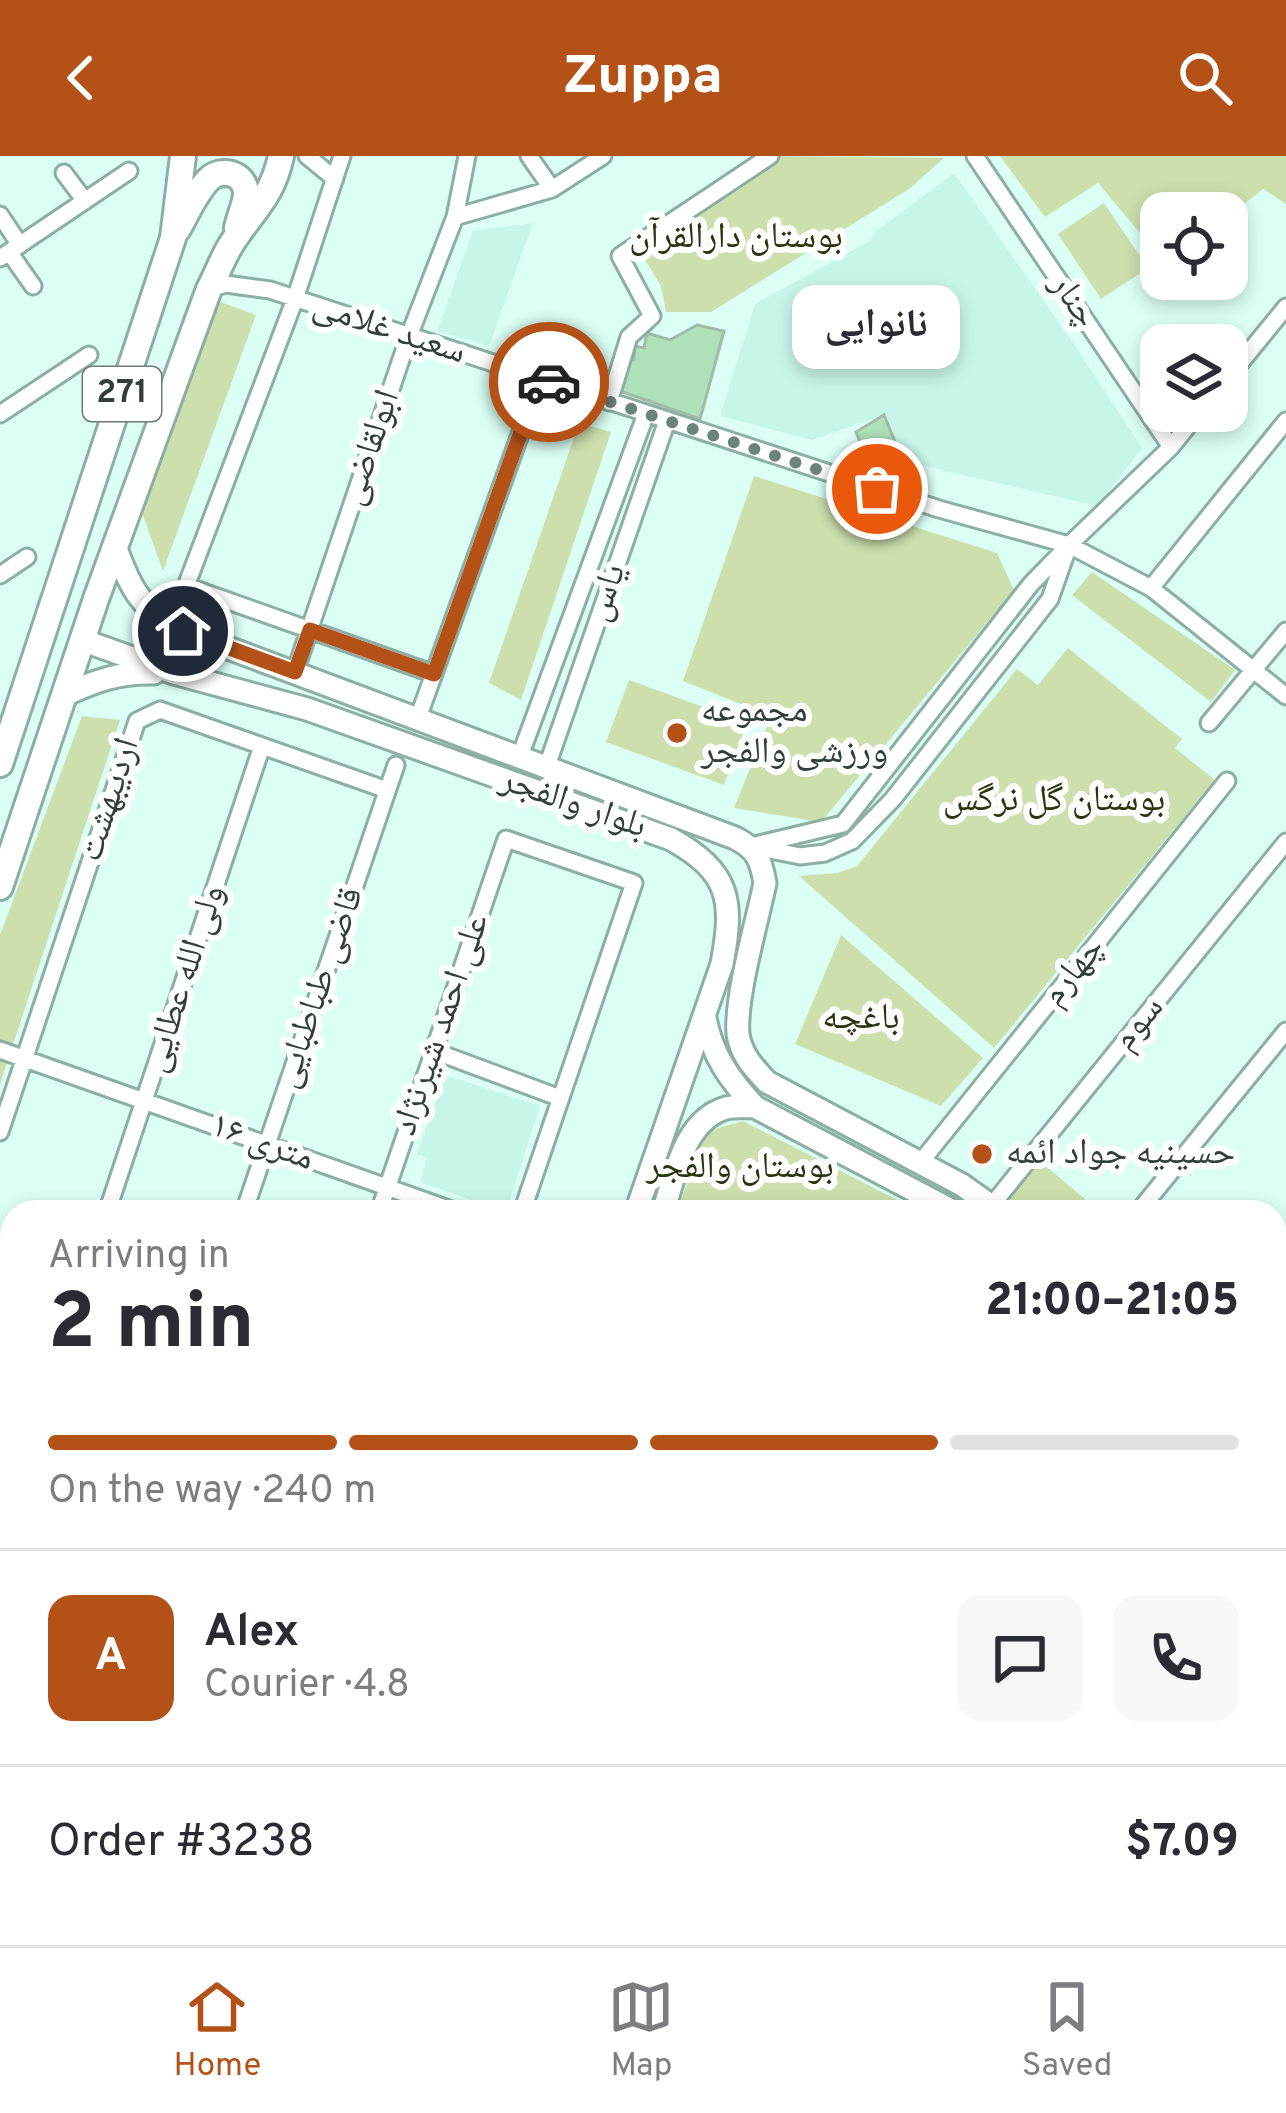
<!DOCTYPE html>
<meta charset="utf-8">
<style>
:root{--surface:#fff;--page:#f7f7f7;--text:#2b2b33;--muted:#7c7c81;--line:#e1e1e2;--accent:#b35117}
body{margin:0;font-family:Overpass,"Noto Naskh Arabic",sans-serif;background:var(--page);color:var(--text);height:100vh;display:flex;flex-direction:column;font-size:45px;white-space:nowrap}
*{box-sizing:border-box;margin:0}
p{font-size:39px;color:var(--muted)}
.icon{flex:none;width:66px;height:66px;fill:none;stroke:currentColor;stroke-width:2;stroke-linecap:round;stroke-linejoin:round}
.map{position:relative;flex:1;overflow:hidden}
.side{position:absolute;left:0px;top:1044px;width:1287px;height:747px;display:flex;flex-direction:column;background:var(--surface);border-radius:36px 36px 0 0;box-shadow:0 6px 18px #0003}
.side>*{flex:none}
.fabs{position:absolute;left:1140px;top:36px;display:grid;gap:24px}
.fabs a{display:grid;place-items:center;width:108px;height:108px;border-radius:24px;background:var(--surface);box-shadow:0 6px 18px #0003;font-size:60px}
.pin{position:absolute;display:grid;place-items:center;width:102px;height:102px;color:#fff;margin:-51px;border:6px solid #fff;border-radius:50%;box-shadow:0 3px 12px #0007}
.courier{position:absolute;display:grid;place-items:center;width:120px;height:120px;margin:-60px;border:9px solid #b35117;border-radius:50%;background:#fff;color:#222;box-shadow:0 3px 15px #0007}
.bubble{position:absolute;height:84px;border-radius:24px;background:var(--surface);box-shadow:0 6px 18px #0003;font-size:39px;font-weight:800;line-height:84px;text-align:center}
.summary em{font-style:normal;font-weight:800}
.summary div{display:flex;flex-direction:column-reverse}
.summary{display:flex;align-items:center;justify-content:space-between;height:204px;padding:0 48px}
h1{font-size:78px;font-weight:800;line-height:90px}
.bar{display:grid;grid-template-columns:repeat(4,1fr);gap:18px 12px;align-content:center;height:144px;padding:0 48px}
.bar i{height:15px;border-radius:9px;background:var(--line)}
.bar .current{background:var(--accent)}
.bar p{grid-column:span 4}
.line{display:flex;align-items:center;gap:30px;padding:0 48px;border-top:3px solid var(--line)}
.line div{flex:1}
.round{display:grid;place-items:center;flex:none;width:126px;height:126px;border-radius:24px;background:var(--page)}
header{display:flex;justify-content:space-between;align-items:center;height:156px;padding:0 48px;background:var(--accent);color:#fff;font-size:54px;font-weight:800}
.menu{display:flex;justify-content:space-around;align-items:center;height:168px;border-top:3px solid var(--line);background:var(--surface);font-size:33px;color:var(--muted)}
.menu a{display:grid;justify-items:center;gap:6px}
.menu .current{color:var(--accent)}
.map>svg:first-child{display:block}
.built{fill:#c8f5e9}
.green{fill:#ccdfad}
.building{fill:#aee1b9;stroke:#a2bba7;stroke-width:3}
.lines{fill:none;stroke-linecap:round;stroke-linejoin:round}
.minor-casing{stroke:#8caea5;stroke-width:21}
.secondary-casing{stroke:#8caea5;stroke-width:27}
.primary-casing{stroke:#8caea5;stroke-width:30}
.minor{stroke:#fff;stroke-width:15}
.secondary{stroke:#fff;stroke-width:21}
.primary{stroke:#fff;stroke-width:24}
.done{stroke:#6c827d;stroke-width:12;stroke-dasharray:0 21.6}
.route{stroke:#b35117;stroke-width:15}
.poi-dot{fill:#b35117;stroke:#fff;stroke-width:4.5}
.labels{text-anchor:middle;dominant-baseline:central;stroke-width:12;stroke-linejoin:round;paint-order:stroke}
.shield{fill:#fff;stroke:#6f7976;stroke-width:3}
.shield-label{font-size:33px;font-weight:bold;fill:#313f3c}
.park-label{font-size:36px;fill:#29360d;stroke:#fff}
.street-label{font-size:36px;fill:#313f3c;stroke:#fff}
.poi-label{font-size:36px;fill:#313f3c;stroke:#fff;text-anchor:start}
</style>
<header><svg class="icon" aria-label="back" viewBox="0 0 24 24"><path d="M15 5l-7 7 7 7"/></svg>Zuppa<svg class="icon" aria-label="search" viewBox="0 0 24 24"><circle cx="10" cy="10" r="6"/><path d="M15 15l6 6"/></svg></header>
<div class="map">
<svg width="1286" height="1789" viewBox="0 0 1286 1789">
<rect width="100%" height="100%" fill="#dbfff5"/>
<path class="built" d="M954,17l120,171 68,104 -45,58 -194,-45 -19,-46 -72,25 -92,-24 35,-112 115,-63 5,-9z
M533,67l-44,123 -52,-15 36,-100z
M445,919l95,31 -31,96 -15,6 -74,-26 7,-24 -10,-4z
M319,1779h71l-15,10h-49z"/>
<path class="green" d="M774,0l170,2 -35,31 -198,123h-45l-5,-26 -26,-43z
M1000,0h286v48l-23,-15 -36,28v-4h-66v45l-63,-75 -53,34z
M1104,47l44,65 -47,31 -43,-65z
M218,145l38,14 -93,256 -22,-61z
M579,267l32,9 -90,268 -32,-17z
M754,320l243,77 17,37 -193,232 -87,-14 37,-92 -88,-35z
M1092,416l143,98 -24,32 -139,-107z
M1068,492l114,91 -7,9 40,32 -221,268 -195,-172 38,-3 20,-7 160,-197 21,16z
M629,524l118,43 -23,62 -118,-43z
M82,560l38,4 -120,364v-149z
M841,779l142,123 -42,48 -146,-62z
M743,965l178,91h-244l28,-80z
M1034,1000l66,56h-83l-18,-15z
M0,1172l12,3v41l-12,8z
M1275,1362l11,4v55l-11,-8z
M629,1779h92l-16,10h-69z"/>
<path class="building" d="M697,169l27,6 -24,88 -83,-29 11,-35 6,4 1,-13 9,2 3,-15 23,7z
M884,259l19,46 -41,-14 -6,-15z"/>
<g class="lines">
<g class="minor-casing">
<path id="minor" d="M307,0l28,23
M342,0l-47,143 -107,282 1,6 245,87
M975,0l196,291
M64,17l21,28
M552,33l51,-33
M0,59l20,30
M455,61l97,-28 -23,-33
M9,96l24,34
M0,102l129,-87
M209,133l17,-5 44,6 669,219 130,36 82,43 135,108
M1227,223l59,-72
M609,246l20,-65 23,-21 -32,-60 150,-100
M0,258l89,-59
M1069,389l-19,54 -157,200 -41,42 -27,12 -25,3 -49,-10 92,-22 188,-240z
M1069,389l102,-98 29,-36
M0,419l27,-18
M1151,432l135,-167
M295,516l114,-336 46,-119 12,-61
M418,562l122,-339
M1209,567l77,-92
M520,600l126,-342
M547,610l120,-345
M0,894l457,162
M434,895l126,47
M0,976l137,-411 23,-11 227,80
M920,1007l307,-382
M992,1049l294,-363
M107,1056l155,-466
M244,1056l152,-447
M379,1056l127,-373 128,44 -112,329
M1138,1056l148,-181
M1275,1099l11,-13
M0,1241l12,-9
M1275,1425l11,8
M0,1495l12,-8
M1275,1525l11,-14
M0,1647l12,-8
M1275,1731l11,-14
M610,1779l7,10
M758,1779l8,10
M1115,1779l7,10
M10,1789l16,-10
M244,1789l15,-10
M733,1789l16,-10
M965,1789l15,-10
M1230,1789l8,-10"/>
</g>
<g class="secondary-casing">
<path id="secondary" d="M115,390c17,45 25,62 68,85l552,207c22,11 26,22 30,45 -8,39 -30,114 -27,151 3,21 16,34 29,48l195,103 38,27
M82,484l92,33 133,36 364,130c59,33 63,61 51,125l-86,248
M63,540c31,-15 56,-24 91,-23
M705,862c7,37 24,61 50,89l200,105
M663,1056c12,-36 21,-92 63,-104 9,-2 19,-1 29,-1
M1275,1265l11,2
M0,1329l12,19
M1275,1337h11
M0,1375l12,19
M265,1779l7,10
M297,1779l7,10
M445,1789l15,-10
M507,1789l16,-10"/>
</g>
<g class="primary-casing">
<path id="primary" d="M178,73c9,-16 18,-37 31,-50 12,-11 34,-7 37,12 1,10 -7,26 -9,37
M0,608l173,-526 10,-82
M0,731l96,-288 113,-310c8,-15 14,-32 23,-46 21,-33 40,-45 49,-87"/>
</g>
<use href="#minor" class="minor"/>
<use href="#secondary" class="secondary"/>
<use href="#primary" class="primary"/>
</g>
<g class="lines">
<path class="done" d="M549,226l328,107"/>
<path class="route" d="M183,475l112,41 15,-42 124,44 106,-295 9,3"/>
</g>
<g class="poi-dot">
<circle cx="677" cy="577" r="12"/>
<circle cx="982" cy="998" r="12"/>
</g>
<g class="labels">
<rect class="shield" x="83" y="211" width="78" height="54" rx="9"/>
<g class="shield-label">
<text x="122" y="238">271</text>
</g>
<g class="park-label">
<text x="736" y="82">بوستان دارالقرآن</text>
<text x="1054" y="645">بوستان گل نرگس</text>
<text x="861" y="863">باغچه</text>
<text x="740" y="1012">بوستان والفجر</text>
</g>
<g class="street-label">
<text transform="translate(1073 145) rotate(56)">چنار</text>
<text transform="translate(389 174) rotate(18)">سعید غلامی</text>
<text transform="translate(371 292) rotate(-71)">ابولقاضی</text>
<text transform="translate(607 437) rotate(-71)">یاس</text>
<text transform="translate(110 644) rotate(-72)">اردیبهشت</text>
<text transform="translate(573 648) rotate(19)">بلوار والفجر</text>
<text transform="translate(1074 816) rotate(-51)">چهارم</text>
<text transform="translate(185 823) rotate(-72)">ولی الله عطایی</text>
<text transform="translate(320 832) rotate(-71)">قاضی طباطبایی</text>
<text transform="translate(1139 868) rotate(-51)">سوم</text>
<text transform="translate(442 869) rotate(-71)">علی احمد شیرنژاد</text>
<text transform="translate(262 987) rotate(20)">۱۶ متری</text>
</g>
<g class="poi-label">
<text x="701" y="556">مجموعه<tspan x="701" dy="41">ورزشی والفجر</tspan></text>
<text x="1006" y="998">حسینیه جواد ائمه</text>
</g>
</g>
</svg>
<div class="fabs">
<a><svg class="icon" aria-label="locate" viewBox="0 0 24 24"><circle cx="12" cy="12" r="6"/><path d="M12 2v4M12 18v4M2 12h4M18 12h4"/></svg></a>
<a><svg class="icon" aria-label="layers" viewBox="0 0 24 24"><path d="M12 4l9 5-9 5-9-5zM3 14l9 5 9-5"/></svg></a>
</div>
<div class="pin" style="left:877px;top:333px;background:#ea580c"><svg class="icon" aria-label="bag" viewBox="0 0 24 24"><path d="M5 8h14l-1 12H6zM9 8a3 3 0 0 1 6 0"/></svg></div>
<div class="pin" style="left:183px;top:475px;background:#1f2937"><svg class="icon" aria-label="home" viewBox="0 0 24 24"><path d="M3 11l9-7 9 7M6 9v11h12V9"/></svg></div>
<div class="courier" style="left:549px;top:226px"><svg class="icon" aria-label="car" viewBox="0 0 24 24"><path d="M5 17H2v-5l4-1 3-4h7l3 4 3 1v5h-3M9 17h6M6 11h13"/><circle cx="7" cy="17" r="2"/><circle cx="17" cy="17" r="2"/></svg></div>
<div class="bubble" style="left:792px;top:129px;width:168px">نانوایی</div>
<section class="side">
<div class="summary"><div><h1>2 min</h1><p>Arriving in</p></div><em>21:00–21:05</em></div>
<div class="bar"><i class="current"></i><i class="current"></i><i class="current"></i><i></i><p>On the way · 240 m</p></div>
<div class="line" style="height:216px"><b class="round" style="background:var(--accent);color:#fff">A</b><div><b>Alex</b><p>Courier · 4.8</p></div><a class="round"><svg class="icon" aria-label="chat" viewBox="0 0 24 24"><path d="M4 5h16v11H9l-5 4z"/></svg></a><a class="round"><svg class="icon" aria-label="phone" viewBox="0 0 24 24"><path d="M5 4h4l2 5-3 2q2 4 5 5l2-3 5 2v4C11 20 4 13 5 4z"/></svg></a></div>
<div class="line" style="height:156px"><div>Order #3238</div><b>$7.09</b></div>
</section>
</div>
<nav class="menu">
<a class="current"><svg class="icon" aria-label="home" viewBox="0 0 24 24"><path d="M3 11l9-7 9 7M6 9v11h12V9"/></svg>Home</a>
<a><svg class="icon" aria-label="map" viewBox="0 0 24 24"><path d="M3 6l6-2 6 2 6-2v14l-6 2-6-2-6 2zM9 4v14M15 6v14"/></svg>Map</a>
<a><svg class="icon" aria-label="saved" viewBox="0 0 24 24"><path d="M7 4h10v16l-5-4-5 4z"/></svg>Saved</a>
</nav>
